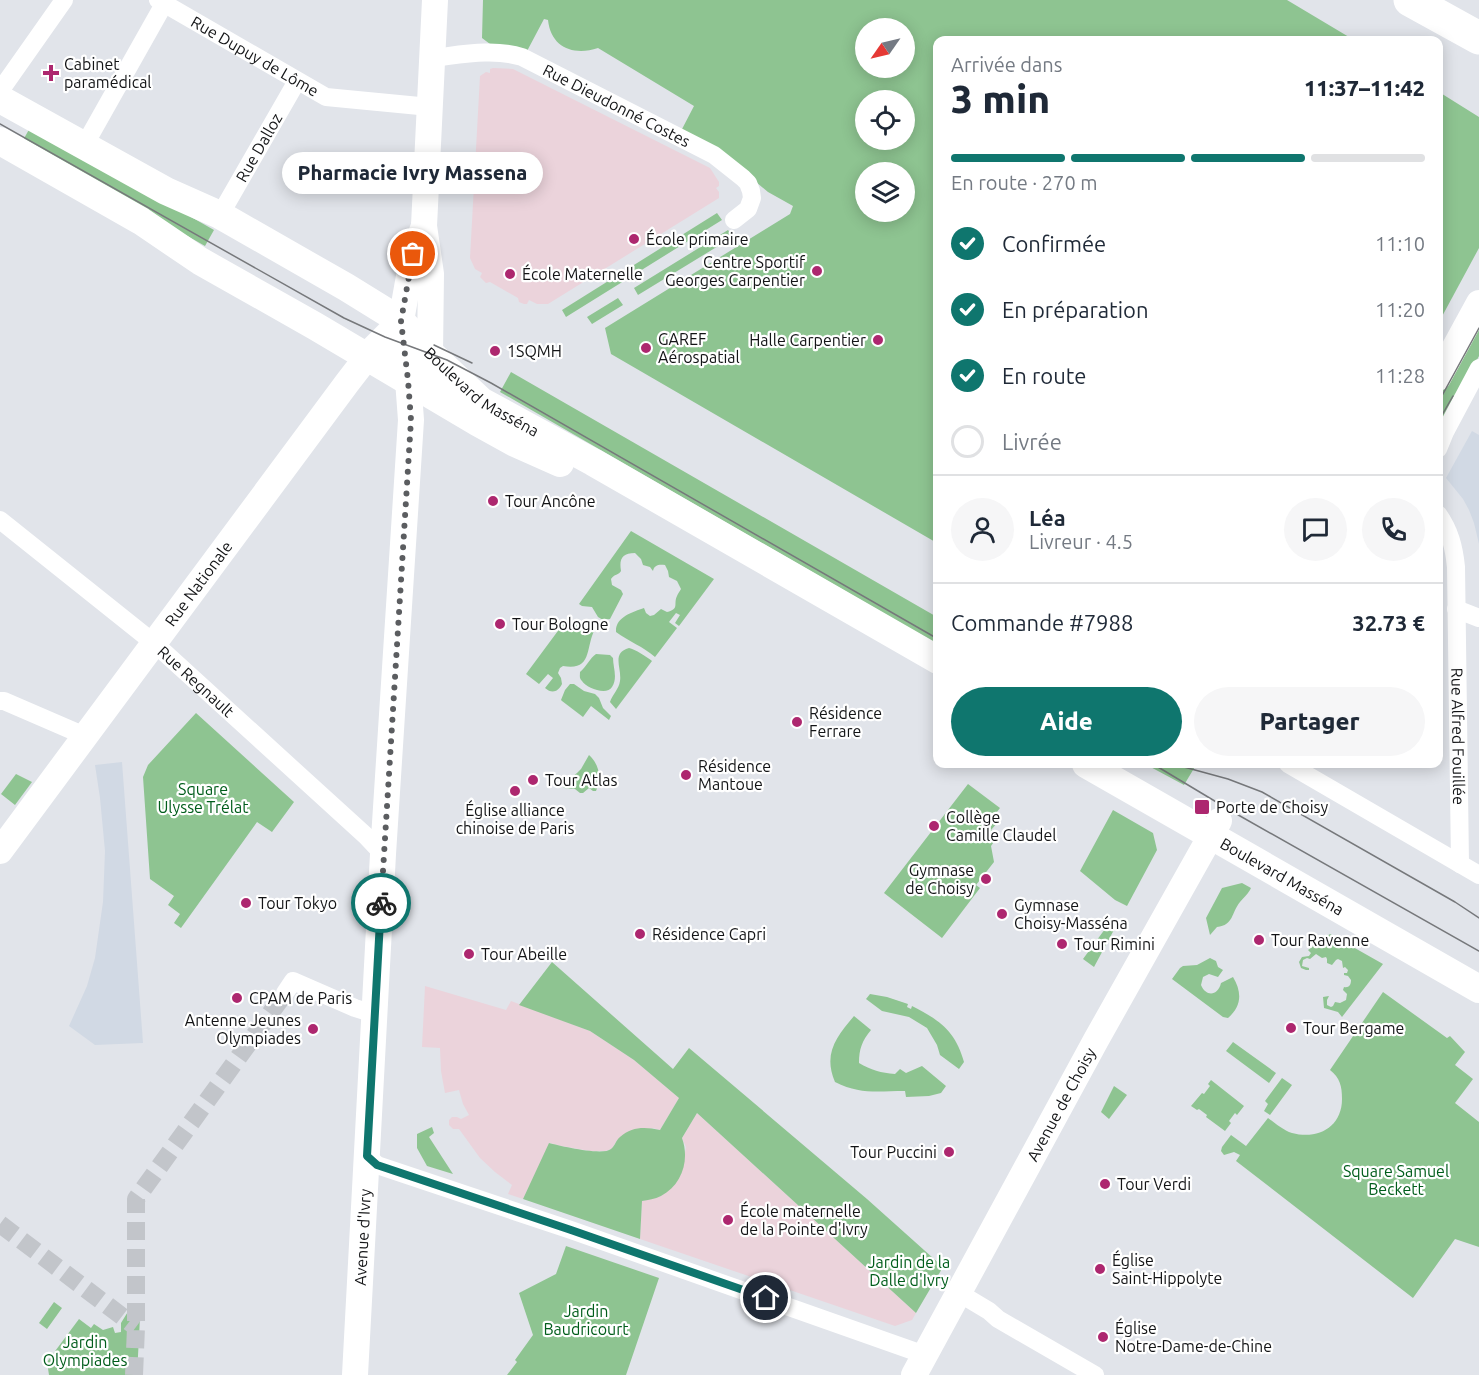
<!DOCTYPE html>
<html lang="fr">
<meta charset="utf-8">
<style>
:root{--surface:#fff;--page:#f6f6f7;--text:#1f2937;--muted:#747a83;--line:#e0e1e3;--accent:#0f766e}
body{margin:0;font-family:Ubuntu,sans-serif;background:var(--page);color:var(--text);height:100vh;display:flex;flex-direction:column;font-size:22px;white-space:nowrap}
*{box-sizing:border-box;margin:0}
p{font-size:20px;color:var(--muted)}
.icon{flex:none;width:33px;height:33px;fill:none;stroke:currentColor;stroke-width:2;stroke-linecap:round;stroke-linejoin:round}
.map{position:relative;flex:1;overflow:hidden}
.details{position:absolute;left:933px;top:36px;width:510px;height:732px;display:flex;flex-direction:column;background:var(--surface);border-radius:12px;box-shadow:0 3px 15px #0003}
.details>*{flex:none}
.needle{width:39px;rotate:236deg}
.tools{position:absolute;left:855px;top:18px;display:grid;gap:12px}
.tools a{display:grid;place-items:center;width:60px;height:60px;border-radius:50%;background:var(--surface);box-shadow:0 3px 15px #0003;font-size:30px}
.pin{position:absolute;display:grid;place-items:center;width:51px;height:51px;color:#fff;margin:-26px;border:3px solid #fff;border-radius:50%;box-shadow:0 2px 6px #0007}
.courier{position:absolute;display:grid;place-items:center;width:60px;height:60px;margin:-30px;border:4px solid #0f766e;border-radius:50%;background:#fff;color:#222;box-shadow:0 2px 8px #0007}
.bubble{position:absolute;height:42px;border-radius:21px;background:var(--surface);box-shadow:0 3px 15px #0003;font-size:20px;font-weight:800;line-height:42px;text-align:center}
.summary em{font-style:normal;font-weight:800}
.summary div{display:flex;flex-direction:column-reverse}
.summary{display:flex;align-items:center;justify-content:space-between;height:102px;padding:0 18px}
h1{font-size:39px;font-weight:800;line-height:45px}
.bar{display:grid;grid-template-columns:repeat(4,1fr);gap:9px 6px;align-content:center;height:72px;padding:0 18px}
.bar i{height:8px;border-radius:4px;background:var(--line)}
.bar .current{background:var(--accent)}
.bar p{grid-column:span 4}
.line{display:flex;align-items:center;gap:15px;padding:0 18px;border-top:2px solid var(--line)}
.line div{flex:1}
.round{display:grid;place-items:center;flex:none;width:63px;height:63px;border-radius:32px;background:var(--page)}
ol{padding:0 18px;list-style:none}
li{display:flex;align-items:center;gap:18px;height:66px}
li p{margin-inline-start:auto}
li .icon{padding:6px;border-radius:50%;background:var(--accent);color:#fff;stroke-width:4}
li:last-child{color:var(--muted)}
li i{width:33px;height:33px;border:3px solid var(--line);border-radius:50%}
.button{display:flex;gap:12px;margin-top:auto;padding:12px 18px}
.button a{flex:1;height:69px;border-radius:36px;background:var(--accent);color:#fff;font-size:24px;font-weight:800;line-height:69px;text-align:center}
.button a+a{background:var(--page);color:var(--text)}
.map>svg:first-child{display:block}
.built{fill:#d1d9e4}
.education{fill:#ebd3db}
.green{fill:#8ec491;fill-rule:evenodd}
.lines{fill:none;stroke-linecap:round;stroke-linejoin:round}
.street-tunnel{stroke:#c2c5ca;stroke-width:18;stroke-dasharray:18 9;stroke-linecap:butt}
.street{stroke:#fff;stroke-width:18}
.secondary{stroke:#fff;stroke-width:26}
.primary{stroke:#fff;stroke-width:28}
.highway{stroke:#fff;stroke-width:33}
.tram{stroke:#76787b;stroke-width:1.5}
.done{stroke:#5b5d60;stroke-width:6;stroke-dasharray:0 10.8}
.route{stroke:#0f766e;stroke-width:8}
.poi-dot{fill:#ad276f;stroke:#fff;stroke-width:2}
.labels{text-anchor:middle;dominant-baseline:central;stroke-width:4.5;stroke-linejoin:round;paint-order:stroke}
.street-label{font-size:16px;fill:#131416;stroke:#fff}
.poi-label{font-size:16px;fill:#131416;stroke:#fff;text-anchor:start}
.park-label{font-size:16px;fill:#005d1b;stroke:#fff}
</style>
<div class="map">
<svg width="1479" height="1375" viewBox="0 0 1479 1375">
<rect width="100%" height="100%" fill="#e1e4ea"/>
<path class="built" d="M1472,431l7,4v109l-5,-21 -5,-13 -6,-11 -17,-21z
M122,762l21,281 -48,2 -26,-19 18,-40 8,-28 8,-56 2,-51 -5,-53 -5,-33z"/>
<path class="education" d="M493,68l20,1 197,99 9,14v4l-3,2 3,4v6l-171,106h-11l-8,-4 -2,4h-3l-5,-2 -1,-4 -28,-16 -4,1 -6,-6 2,-4 -7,-4 -5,-11 10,-182 6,-4 4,1v-4z
M425,986l81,24 5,-9 79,30 44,29 45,38 -19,32 -7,-2 -36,12 -5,9 -7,2h-15l-29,-5 -11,-3 -27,56 -15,-5 4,-9 -17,-13 -15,-14 -21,-29h-6l-4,-4v-5l3,-3h5l4,2 8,-4 -6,-11 -4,-14 -14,3 -4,-22 -1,-23 -18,-1z
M697,1113l219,200 -4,7 -17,6 -255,-87 2,-38 19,-5 14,-12 6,-10 5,-27 -4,-9z"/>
<path class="green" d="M483,0h804l67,40h-416l-1,503 -326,-189 -6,-26 185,-114 3,-8 -25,-14 -49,-41 -38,-20 13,-25 -96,-58c-24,8 -47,0 -50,-28l-4,-1 -18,34 -32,-6 -12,-9zM866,28h38v40h-38zM866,100h38v40h-38zM866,172h38v40h-38z
M1439,92l40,25v131l-40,74z
M31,126l183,104 -9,16 -183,-104z
M717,213l5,7 -156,97 -4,-7z
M728,230l5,7 -95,58 -4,-7z
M618,298l5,7 -31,19 -5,-7z
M1479,322v34l-40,75v-35z
M511,372l426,245v27l-437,-252z
M631,531l83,48 -35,47 -4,-3 5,-8 -4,-2 -7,9 8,6 -22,29c-11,-10 -27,-16 -39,-25 -1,-15 17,-20 28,-24l2,5 4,3 4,-1 7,-6 6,3c13,-3 6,-8 10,-16 1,-3 3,-5 4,-7l-4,-8 -8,-4 -1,-6 -3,-6c-6,-1 -11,0 -12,6l-3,-4 -7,-2 -2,-6 -6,-6c-13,0 -16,6 -14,18 -2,4 -7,3 -10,8l1,6 9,5 2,4 -13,25 -7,1 -5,-3 -6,-10 -10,-1 -3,-2z
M566,620l13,6 12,-3 4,3v3c-10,19 -2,42 -32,37l-3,2 -2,5 3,5 1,6c-4,8 -10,10 -17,4l8,-10 -5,-4 -9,10 -13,-10z
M629,648c6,1 18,9 23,13l-36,48 -6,-7c2,-7 9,-13 10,-21 2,-13 -9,-28 9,-33z
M596,654l14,1 3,3c0,9 5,20 -1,29 -5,9 -26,1 -30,-6 -3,-3 -2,-5 -2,-9 6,-5 10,-14 16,-18z
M570,684h4l10,7 11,3 4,4 4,10 8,8 -2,4 -18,-14 -8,11 -21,-16 -1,-1 4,-10z
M196,713l98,89 -22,30 -15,-10 -76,106 -7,-5 6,-9 -12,-9 6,-9 -24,-17 -7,-102 5,-12z
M589,755c10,9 13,23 7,36h-3l-4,-3 -6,5h-3l-5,-4 -11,-1 -1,-2 2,-4 12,-9 4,-4z
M1145,764h47l4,1 -12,20z
M16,774l16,8 -17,23 -14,-11z
M968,784l32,24 -7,9 5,5 -7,8 7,6 -7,10 3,16 -18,23 4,3 -38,50 -58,-45z
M1113,810l40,23 4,17 -30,56 -12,-6 -35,-29z
M1242,883l9,5 -1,2c-3,5 -7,8 -10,12 -9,11 -6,23 -23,25l-7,8 -4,-17 16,-30z
M1098,918l17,10 -21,39 -11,-8 22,-30 -9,-8z
M1330,934l53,30 -41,53 -4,-5 -14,-4 -1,-11 6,-1 -2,4v5l4,2 2,-1 2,-4 5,1 6,-3 1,-6 -4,-4 1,-3c5,1 7,-2 7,-7l-3,-4 -4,-1v-2h3l1,-3 -3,-3 -2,1 -1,-7 -4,-2 -2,1 -4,5 -5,-2v-4l-1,-2 -4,1 -6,-4 -6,5 -3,-1 -4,2 -1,6 7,2v2h-3l-5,-2 -2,-6 3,-5 7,-1 2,-3 -3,-3z
M1210,958l6,3 2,6 5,3 -5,7 -9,-3 -6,3 -2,8c5,12 17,11 20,-2l12,-6c9,15 9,29 -5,41l-5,-1 -51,-38 8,-11 3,-2 14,-1z
M552,962l121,107 16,-21 178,151 76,68 -27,46 -219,-200 -15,25c8,22 0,47 -21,58 -6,3 -13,4 -19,5l-2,38 -117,-40 26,-56c11,3 54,13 62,6 4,-3 5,-9 9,-12 12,-11 26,-10 40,-7l19,-32 -45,-38 -44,-29 -71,-26z
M1383,992l64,46 3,-2 15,16 -10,13 18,14 -18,24 24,19v125l-24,-8 -42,59 -177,-137 4,-6 -6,-3 -10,3 -3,-4 1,-4 9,-12 15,11 22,-28c7,5 15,12 24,15 26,7 50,-6 50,-34 0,-13 -2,-21 -12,-29z
M870,994l17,3 21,7 -1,3 4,2 1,-3c28,14 44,26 52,56l-5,7 -19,-14 -3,-10 -10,-17 -18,-11 -27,-6 -16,-12z
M854,1016l17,14c-9,11 -12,19 -12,33 12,7 22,10 36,11l5,-5 6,4 16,-7 24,20 -5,7 -12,3 -23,1 -1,-6c-27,0 -44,4 -70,-9 -12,-28 1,-45 19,-66z
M1233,1042l43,31 -7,10 -43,-32z
M1282,1078l10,7 -22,30 -6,-4 4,-7 -3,-3z
M1211,1080l33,26 -7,9 -2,-2 -6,8 2,2 -6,8 -19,-14 1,-2 -8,-6 -2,1 -6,-4 11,-13 2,1 6,-8 -2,-2z
M1114,1086l13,9 -18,24 -8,-7z
M432,1127l2,6 -5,4 24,37 -26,-8 -10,-18v-14z
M566,1246l93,32 -33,97h-119l10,-13 -2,-2 18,-25 -14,-42 37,-19z
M54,1302l8,6 -15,21 -8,-6z
M129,1310l11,7 -3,58h-88l-2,-13 32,-43 12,9 3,-4 9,6 10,-3 2,6 6,-1v-9z"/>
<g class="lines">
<path class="street-tunnel" d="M0,1224l136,103
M134,1375l2,-48v-128l149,-206"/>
<g class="street">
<path id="s1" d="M158,0l168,97 104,10"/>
<path id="s2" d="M431,58c29,-3 62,-10 91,-1l192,98 29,23 5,5 3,8 1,7 -4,11 -14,11"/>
<path d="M0,91l64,-91"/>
<path d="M84,146l80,-142"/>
<path id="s3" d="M220,215l77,-134"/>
<path d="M1438,449l7,-17 34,-64"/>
<path id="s4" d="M1438,514c12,17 16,33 18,53l4,297"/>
<path id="s5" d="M0,520l154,123 212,193 17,18"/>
<path d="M1456,609l23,9"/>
<path d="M0,701h4l81,35"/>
<path d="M1288,764l191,111"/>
<path d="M285,993l8,-12 62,27 19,6"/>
<path d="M367,1156l10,9 194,65 354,125"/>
<path d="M959,1293l30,18 9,8 97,56"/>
</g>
<g class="secondary">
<path d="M430,353l1,-79 -7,-48 11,-226"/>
<path d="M395,358l65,36 14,3"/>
<path d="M1438,378l41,-75"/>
<path id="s6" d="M0,851l347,-468 27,-35 27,-27"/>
<path id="s7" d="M355,1375l28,-521 28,-434 -3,-40 -7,-59 12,-67 11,-28"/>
<path id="s8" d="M914,1375l182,-335 123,-219"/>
</g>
<g class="primary">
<path id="s9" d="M0,99l166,92 54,24 126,72 55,34 29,32 51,48 112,61 345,198"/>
<path d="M0,141l141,80 59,40 115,65 162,96 38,21 45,20"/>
<path id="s10" d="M1086,764l393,225"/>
</g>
<path class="highway" d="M1410,0l69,38"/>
<path class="tram" d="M0,124l344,194 41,19 62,23 44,23 447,256
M434,345l38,18
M1438,403l41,-75
M1438,422l15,-26
M1153,764l80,48 246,139
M1173,764l55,15 34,13 193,110 24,16"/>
</g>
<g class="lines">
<path class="done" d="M381,903l30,-483 -3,-40 -7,-59 12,-67"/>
<path class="route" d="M381,903l-14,253 10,9 194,65 195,68"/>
</g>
<g class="poi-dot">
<path d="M48 64h6v6h6v6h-6v6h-6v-6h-6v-6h6z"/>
<circle cx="634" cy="239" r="6"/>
<circle cx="817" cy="271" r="6"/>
<circle cx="510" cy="274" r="6"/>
<circle cx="878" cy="340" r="6"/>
<circle cx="646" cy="348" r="6"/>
<circle cx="495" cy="351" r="6"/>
<circle cx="493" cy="501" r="6"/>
<circle cx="500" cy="624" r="6"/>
<circle cx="797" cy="722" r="6"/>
<circle cx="686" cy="775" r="6"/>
<circle cx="533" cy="780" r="6"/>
<circle cx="515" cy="791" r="6"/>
<rect x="1194" y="799" width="16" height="16" rx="3"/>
<circle cx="934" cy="826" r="6"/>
<circle cx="986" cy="879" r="6"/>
<circle cx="246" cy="903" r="6"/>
<circle cx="1002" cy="914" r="6"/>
<circle cx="640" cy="934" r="6"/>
<circle cx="1259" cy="940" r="6"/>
<circle cx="1062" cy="944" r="6"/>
<circle cx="469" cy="954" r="6"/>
<circle cx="237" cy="998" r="6"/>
<circle cx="1291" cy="1028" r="6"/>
<circle cx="313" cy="1029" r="6"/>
<circle cx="949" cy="1152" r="6"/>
<circle cx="1105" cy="1184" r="6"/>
<circle cx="728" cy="1220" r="6"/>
<circle cx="1100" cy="1269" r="6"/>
<circle cx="1103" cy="1337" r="6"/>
</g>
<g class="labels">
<g class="street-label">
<text stroke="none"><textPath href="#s1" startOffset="112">Rue Dupuy de Lôme</textPath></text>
<text stroke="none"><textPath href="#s2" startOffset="198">Rue Dieudonné Costes</textPath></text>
<text stroke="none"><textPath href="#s3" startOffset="78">Rue Dalloz</textPath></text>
<text stroke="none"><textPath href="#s9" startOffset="567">Boulevard Masséna</textPath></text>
<text stroke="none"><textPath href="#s6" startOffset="333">Rue Nationale</textPath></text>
<text stroke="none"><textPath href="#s5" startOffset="254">Rue Regnault</textPath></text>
<text stroke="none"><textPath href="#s4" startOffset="226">Rue Alfred Fouillée</textPath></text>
<text stroke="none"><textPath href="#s10" startOffset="226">Boulevard Masséna</textPath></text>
<text stroke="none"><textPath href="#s8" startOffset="308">Avenue de Choisy</textPath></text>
<text stroke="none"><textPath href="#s7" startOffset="138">Avenue d'Ivry</textPath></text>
</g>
<g class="poi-label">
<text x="64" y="64">Cabinet<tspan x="64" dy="18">paramédical</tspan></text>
<text x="646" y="239">École primaire</text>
<text x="805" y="262" text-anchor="end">Centre Sportif<tspan x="805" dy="18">Georges Carpentier</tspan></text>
<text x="522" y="274">École Maternelle</text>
<text x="658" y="339">GAREF<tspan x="658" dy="18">Aérospatial</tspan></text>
<text x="866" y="340" text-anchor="end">Halle Carpentier</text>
<text x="507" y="351">1SQMH</text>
<text x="505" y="501">Tour Ancône</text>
<text x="512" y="624">Tour Bologne</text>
<text x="809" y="713">Résidence<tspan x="809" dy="18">Ferrare</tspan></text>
<text x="698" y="766">Résidence<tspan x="698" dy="18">Mantoue</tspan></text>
<text x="545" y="780">Tour Atlas</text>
<text x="1216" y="807">Porte de Choisy</text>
<text x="515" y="810" text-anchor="middle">Église alliance<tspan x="515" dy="18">chinoise de Paris</tspan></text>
<text x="946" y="817">Collège<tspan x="946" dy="18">Camille Claudel</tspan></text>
<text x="974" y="870" text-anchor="end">Gymnase<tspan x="974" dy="18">de Choisy</tspan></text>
<text x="258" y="903">Tour Tokyo</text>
<text x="1014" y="905">Gymnase<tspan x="1014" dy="18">Choisy-Masséna</tspan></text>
<text x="652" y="934">Résidence Capri</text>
<text x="1271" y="940">Tour Ravenne</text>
<text x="1074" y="944">Tour Rimini</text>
<text x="481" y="954">Tour Abeille</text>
<text x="249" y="998">CPAM de Paris</text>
<text x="301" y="1020" text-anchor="end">Antenne Jeunes<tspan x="301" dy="18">Olympiades</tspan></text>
<text x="1303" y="1028">Tour Bergame</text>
<text x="937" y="1152" text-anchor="end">Tour Puccini</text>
<text x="1117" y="1184">Tour Verdi</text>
<text x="740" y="1211">École maternelle<tspan x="740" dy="18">de la Pointe d'Ivry</tspan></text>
<text x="1112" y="1260">Église<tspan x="1112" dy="18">Saint-Hippolyte</tspan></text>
<text x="1115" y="1328">Église<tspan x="1115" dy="18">Notre-Dame-de-Chine</tspan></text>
</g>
<g class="park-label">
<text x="203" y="789">Square<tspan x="203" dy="18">Ulysse Trélat</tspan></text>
<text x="1396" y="1171">Square Samuel<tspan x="1396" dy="18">Beckett</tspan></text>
<text x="909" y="1262">Jardin de la<tspan x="909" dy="18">Dalle d'Ivry</tspan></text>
<text x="586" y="1311">Jardin<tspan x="586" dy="18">Baudricourt</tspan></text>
<text x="85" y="1342">Jardin<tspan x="85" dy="18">Olympiades</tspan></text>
</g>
</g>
</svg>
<div class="tools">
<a><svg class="needle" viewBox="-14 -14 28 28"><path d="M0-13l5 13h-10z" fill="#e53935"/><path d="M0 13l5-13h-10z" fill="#747a83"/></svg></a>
<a><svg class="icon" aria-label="locate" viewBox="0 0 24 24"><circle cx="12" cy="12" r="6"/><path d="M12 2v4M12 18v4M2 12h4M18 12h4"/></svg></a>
<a><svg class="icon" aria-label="layers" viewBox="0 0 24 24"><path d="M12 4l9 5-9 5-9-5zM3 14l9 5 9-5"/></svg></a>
</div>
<div class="pin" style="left:413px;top:254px;background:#ea580c"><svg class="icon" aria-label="bag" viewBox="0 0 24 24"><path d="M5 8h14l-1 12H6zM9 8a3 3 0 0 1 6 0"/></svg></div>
<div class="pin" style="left:766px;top:1298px;background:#1f2937"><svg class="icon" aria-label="home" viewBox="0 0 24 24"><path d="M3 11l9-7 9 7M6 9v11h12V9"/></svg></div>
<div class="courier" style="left:381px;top:903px"><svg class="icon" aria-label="bike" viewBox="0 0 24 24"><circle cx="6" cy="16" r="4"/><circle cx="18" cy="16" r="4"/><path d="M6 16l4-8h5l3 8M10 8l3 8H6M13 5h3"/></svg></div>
<div class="bubble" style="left:282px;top:152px;width:261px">Pharmacie Ivry Massena</div>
<section class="details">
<div class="summary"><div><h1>3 min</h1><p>Arrivée dans</p></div><em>11:37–11:42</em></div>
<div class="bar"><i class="current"></i><i class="current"></i><i class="current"></i><i></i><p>En route · 270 m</p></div>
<ol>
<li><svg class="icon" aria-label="check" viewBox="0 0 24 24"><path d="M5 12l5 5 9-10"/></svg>Confirmée<p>11:10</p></li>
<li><svg class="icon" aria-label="check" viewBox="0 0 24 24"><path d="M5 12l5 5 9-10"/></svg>En préparation<p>11:20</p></li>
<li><svg class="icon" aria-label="check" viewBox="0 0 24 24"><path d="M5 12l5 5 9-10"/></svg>En route<p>11:28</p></li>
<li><i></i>Livrée</li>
</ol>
<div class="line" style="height:108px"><a class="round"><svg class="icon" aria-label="person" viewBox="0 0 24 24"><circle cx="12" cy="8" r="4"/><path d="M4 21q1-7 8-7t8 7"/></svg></a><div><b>Léa</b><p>Livreur · 4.5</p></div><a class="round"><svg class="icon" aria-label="chat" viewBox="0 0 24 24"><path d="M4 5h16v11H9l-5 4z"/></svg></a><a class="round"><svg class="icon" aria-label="phone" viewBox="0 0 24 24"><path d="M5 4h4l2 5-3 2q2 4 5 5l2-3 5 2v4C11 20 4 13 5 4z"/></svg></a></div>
<div class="line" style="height:78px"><div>Commande #7988</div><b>32.73 €</b></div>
<div class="button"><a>Aide</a><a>Partager</a></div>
</section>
</div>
